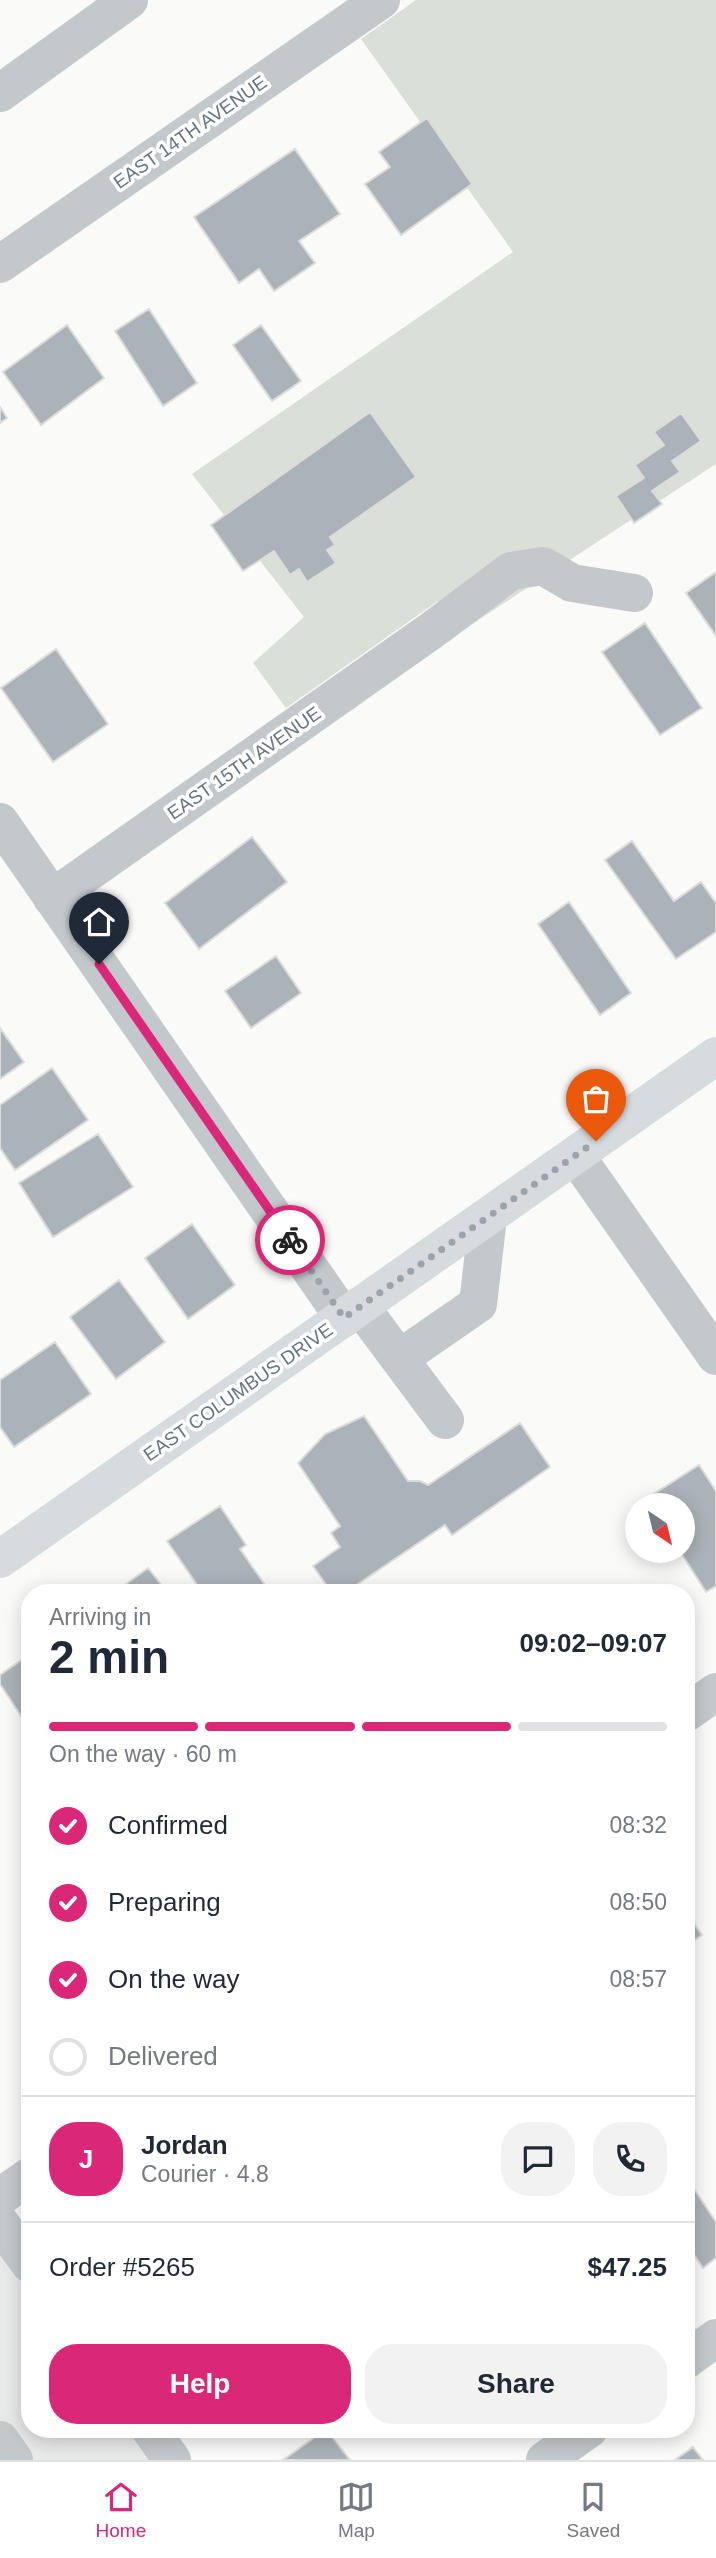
<!DOCTYPE html>
<meta charset="utf-8">
<style>
:root{--surface:#fff;--page:#f2f2f3;--text:#1f2937;--muted:#747a83;--line:#e0e1e3;--accent:#db2777}
body{margin:0;font-family:Helvetica,sans-serif;background:var(--page);color:var(--text);height:100vh;display:flex;flex-direction:column;font-size:26px;white-space:nowrap}
*{box-sizing:border-box;margin:0}
p{font-size:23px;color:var(--muted)}
.icon{flex:none;width:38px;height:38px;fill:none;stroke:currentColor;stroke-width:2;stroke-linecap:round;stroke-linejoin:round}
.map{position:relative;flex:1;overflow:hidden}
.side{position:absolute;left:21px;top:1584px;width:674px;height:854px;display:flex;flex-direction:column;background:var(--surface);border-radius:28px;box-shadow:0 4px 18px #0003}
.side>*{flex:none}
.needle{width:46px;rotate:145deg}
.controls{position:absolute;left:625px;top:1493px;display:grid;gap:14px}
.controls a{display:grid;place-items:center;width:70px;height:70px;border-radius:50%;background:var(--surface);box-shadow:0 4px 18px #0003;font-size:35px}
.pin{position:absolute;display:grid;place-items:center;width:60px;height:60px;color:#fff;margin:-72px -30px;border-radius:50% 50% 50% 0;rotate:-45deg;box-shadow:0 0 7px #0007}
.pin .icon{rotate:45deg}
.courier{position:absolute;display:grid;place-items:center;width:70px;height:70px;margin:-35px;border:5px solid #db2777;border-radius:50%;background:#fff;color:#222;box-shadow:0 2px 9px #0007}
.overview em{font-style:normal;font-weight:700}
.overview div{display:flex;flex-direction:column-reverse}
.overview{display:flex;align-items:center;justify-content:space-between;height:119px;padding:0 28px}
h1{font-size:46px;font-weight:700;line-height:52px}
.bar{display:grid;grid-template-columns:repeat(4,1fr);gap:10px 7px;align-content:center;height:84px;padding:0 28px}
.bar i{height:9px;border-radius:5px;background:var(--line)}
.bar .on{background:var(--accent)}
.bar p{grid-column:span 4}
.line{display:flex;align-items:center;gap:18px;padding:0 28px;border-top:2px solid var(--line)}
.line div{flex:1}
.round{display:grid;place-items:center;flex:none;width:74px;height:74px;border-radius:28px;background:var(--page)}
ol{padding:0 28px;list-style:none}
li{display:flex;align-items:center;gap:21px;height:77px}
li p{margin-inline-start:auto}
li .icon{padding:7px;border-radius:50%;background:var(--accent);color:#fff;stroke-width:4}
li:last-child{color:var(--muted)}
li i{width:38px;height:38px;border:4px solid var(--line);border-radius:50%}
.primary-button{display:flex;gap:14px;margin-top:auto;padding:14px 28px}
.primary-button a{flex:1;height:80px;border-radius:28px;background:var(--accent);color:#fff;font-size:28px;font-weight:700;line-height:80px;text-align:center}
.primary-button a+a{background:var(--page);color:var(--text)}
.menu{display:flex;justify-content:space-around;align-items:center;height:98px;border-top:2px solid var(--line);background:var(--surface);font-size:19px;color:var(--muted)}
.menu a{display:grid;justify-items:center;gap:4px}
.menu .on{color:var(--accent)}
.map>svg:first-child{display:block}
.built{fill:#e8e9e9}
.green{fill:#dadfd7}
.building{fill:#aab3b9;stroke:#dcdcda;stroke-width:2}
.lines{fill:none;stroke-linecap:round;stroke-linejoin:round}
.minor{stroke:#c3c8cc;stroke-width:38}
.major{stroke:#d6dbdf;stroke-width:38}
.done{stroke:#99a4ac;stroke-width:7;stroke-dasharray:0 12.6}
.route{stroke:#db2777;stroke-width:9}
.labels{text-anchor:middle;dominant-baseline:central;stroke-width:7;stroke-linejoin:round;paint-order:stroke}
.street-label{font-size:19px;fill:#657683;stroke:#fff}
</style>
<div class="map">
<svg width="716" height="2460" viewBox="0 0 716 2460">
<rect width="100%" height="100%" fill="#fafaf8"/>
<path class="built" d="M0,2253l30,41v135h97l23,31h-150z"/>
<path class="green" d="M416,0h300v464l-256,168 -22,-31 -152,107 -33,-45 51,-46 -112,-143 321,-222 -152,-213z"/>
<path class="building" d="M427,118l45,66 -71,51 -36,-51 25,-17 -11,-15z
M295,149l45,65 -41,27 16,22 -41,28 -15,-22 -20,14 -45,-66z
M149,309l48,74 -34,23 -48,-75z
M67,325l37,53 -63,47 -38,-53z
M261,325l40,56 -29,20 -39,-56z
M0,407l7,11 -7,5z
M370,412l46,65 -86,60 5,8 -8,5 9,13 -29,19 -8,-13 -9,6 -16,-24 -31,20 -32,-46z
M681,413l20,28 -29,20 8,11 -28,19 10,13 -28,19 -18,-27 28,-18 -9,-13 29,-20 -10,-13z
M716,572v64l-30,-43z
M645,623l57,85 -42,27 -58,-83z
M56,649l52,75 -55,38 -52,-74z
M252,837l35,45 -88,67 -34,-46z
M632,841l42,60 27,-19 15,21v29l-40,27 -71,-99z
M569,902l62,91 -31,22 -62,-91z
M276,956l25,37 -50,35 -26,-37z
M0,1028l24,34 -24,17z
M52,1068l36,52 -73,50 -15,-22v-43z
M98,1134l35,53 -80,50 -34,-54z
M192,1224l43,61 -47,34 -43,-61z
M119,1280l46,62 -49,37 -46,-62z
M55,1342l36,52 -77,53 -14,-20v-47z
M364,1416l44,65h12l8,4 92,-62 30,44 -98,68 -7,-10 -99,67h-15l-18,-26 27,-19 -9,-14 9,-7 -42,-63 27,-29z
M699,1465l17,26v95l-10,6 -27,-42h3v-45h-32l-4,-6z
M220,1506l26,39 -6,4 30,43h-68l-35,-51z
M148,1568l19,24h-52z
M30,1654v64l-5,4 -25,-38v-9z
M686,1912l16,23 -16,11z
M692,2186l24,36v36l-13,10 -17,-25v-53z
M326,2429l24,31h-67z
M693,2447l10,13h-28z"/>
<g class="lines">
<path class="minor" d="M0,93l129,-93
M0,264l381,-264
M0,822l344,496
M52,898l383,-270 76,-57 32,-5 29,17 62,10
M576,1156l140,200
M360,1306l85,114
M400,1358l78,-54 10,-87
M686,1713l30,-21
M0,2197l30,-21
M0,2223l30,41
M686,2360l30,-22
M150,2429l22,31
M0,2440l14,20
M545,2460l44,-31"/>
<path class="major" d="M0,1559l716,-503"/>
</g>
<g class="lines">
<path class="done" d="M290,1240l54,78 252,-177"/>
<path class="route" d="M99,964l191,276"/>
</g>
<g class="labels">
<g class="street-label">
<text transform="translate(190 132) rotate(-35)">EAST 14TH AVENUE</text>
<text transform="translate(244 763) rotate(-35)">EAST 15TH AVENUE</text>
<text transform="translate(238 1392) rotate(-35)">EAST COLUMBUS DRIVE</text>
</g>
</g>
</svg>
<div class="controls">
<a><svg class="needle" viewBox="-14 -14 28 28"><path d="M0-13l5 13h-10z" fill="#e53935"/><path d="M0 13l5-13h-10z" fill="#747a83"/></svg></a>
</div>
<div class="pin" style="left:596px;top:1141px;background:#ea580c"><svg class="icon" aria-label="bag" viewBox="0 0 24 24"><path d="M5 8h14l-1 12H6zM9 8a3 3 0 0 1 6 0"/></svg></div>
<div class="pin" style="left:99px;top:964px;background:#1f2937"><svg class="icon" aria-label="home" viewBox="0 0 24 24"><path d="M3 11l9-7 9 7M6 9v11h12V9"/></svg></div>
<div class="courier" style="left:290px;top:1240px"><svg class="icon" aria-label="bike" viewBox="0 0 24 24"><circle cx="6" cy="16" r="4"/><circle cx="18" cy="16" r="4"/><path d="M6 16l4-8h5l3 8M10 8l3 8H6M13 5h3"/></svg></div>
<section class="side">
<div class="overview"><div><h1>2 min</h1><p>Arriving in</p></div><em>09:02–09:07</em></div>
<div class="bar"><i class="on"></i><i class="on"></i><i class="on"></i><i></i><p>On the way · 60 m</p></div>
<ol>
<li><svg class="icon" aria-label="check" viewBox="0 0 24 24"><path d="M5 12l5 5 9-10"/></svg>Confirmed<p>08:32</p></li>
<li><svg class="icon" aria-label="check" viewBox="0 0 24 24"><path d="M5 12l5 5 9-10"/></svg>Preparing<p>08:50</p></li>
<li><svg class="icon" aria-label="check" viewBox="0 0 24 24"><path d="M5 12l5 5 9-10"/></svg>On the way<p>08:57</p></li>
<li><i></i>Delivered</li>
</ol>
<div class="line" style="height:126px"><b class="round" style="background:var(--accent);color:#fff">J</b><div><b>Jordan</b><p>Courier · 4.8</p></div><a class="round"><svg class="icon" aria-label="chat" viewBox="0 0 24 24"><path d="M4 5h16v11H9l-5 4z"/></svg></a><a class="round"><svg class="icon" aria-label="phone" viewBox="0 0 24 24"><path d="M5 4h4l2 5-3 2q2 4 5 5l2-3 5 2v4C11 20 4 13 5 4z"/></svg></a></div>
<div class="line" style="height:91px"><div>Order #5265</div><b>$47.25</b></div>
<div class="primary-button"><a>Help</a><a>Share</a></div>
</section>
</div>
<nav class="menu">
<a class="on"><svg class="icon" aria-label="home" viewBox="0 0 24 24"><path d="M3 11l9-7 9 7M6 9v11h12V9"/></svg>Home</a>
<a><svg class="icon" aria-label="map" viewBox="0 0 24 24"><path d="M3 6l6-2 6 2 6-2v14l-6 2-6-2-6 2zM9 4v14M15 6v14"/></svg>Map</a>
<a><svg class="icon" aria-label="saved" viewBox="0 0 24 24"><path d="M7 4h10v16l-5-4-5 4z"/></svg>Saved</a>
</nav>
